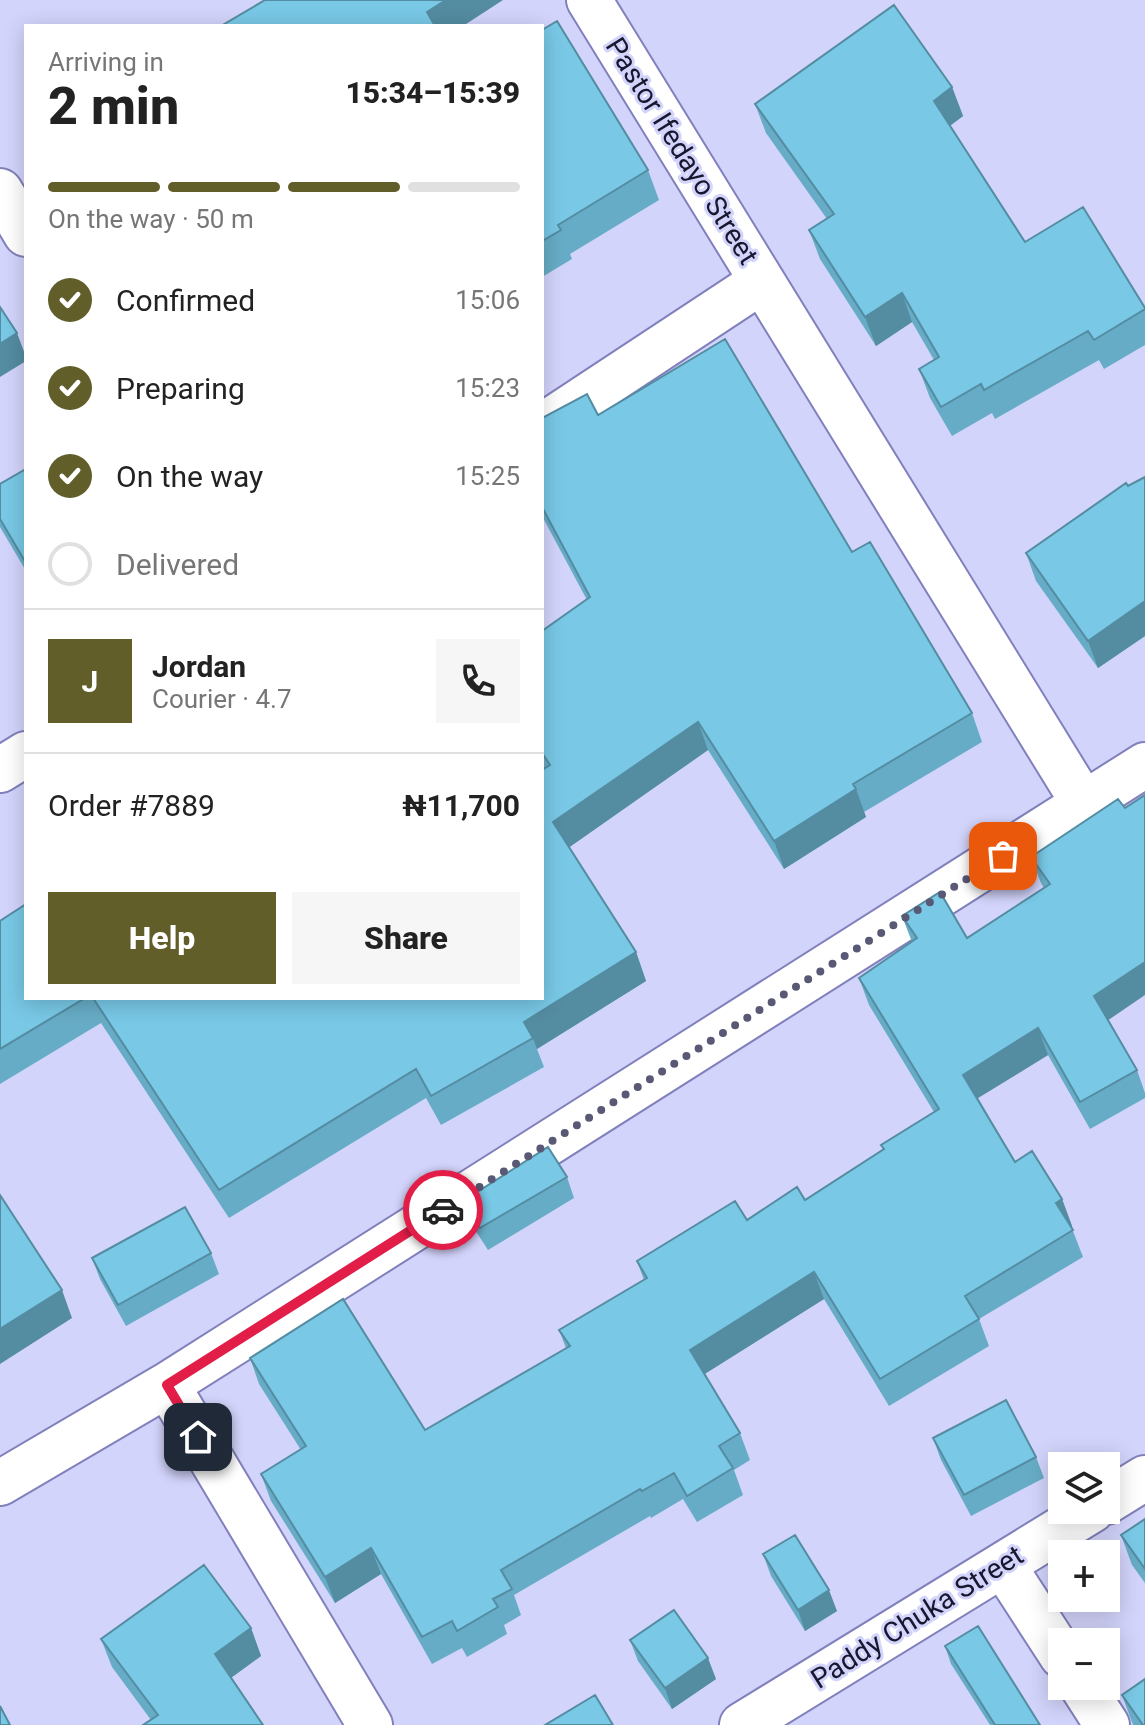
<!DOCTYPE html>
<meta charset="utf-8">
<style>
:root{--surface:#fff;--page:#f6f6f6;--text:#222;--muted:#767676;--line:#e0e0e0;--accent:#625e2a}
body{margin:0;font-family:Roboto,sans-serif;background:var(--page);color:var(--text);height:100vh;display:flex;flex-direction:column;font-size:30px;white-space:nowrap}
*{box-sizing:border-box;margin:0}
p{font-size:26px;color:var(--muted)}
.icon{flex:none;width:44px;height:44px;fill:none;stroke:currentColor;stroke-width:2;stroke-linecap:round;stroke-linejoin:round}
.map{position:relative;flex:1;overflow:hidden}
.sheet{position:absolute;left:24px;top:24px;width:520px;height:976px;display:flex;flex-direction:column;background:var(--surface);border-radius:0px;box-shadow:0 4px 20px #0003}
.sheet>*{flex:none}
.controls{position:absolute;left:1048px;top:1452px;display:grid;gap:16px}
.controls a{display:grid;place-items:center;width:72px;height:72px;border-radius:0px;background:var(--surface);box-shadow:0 4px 20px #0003;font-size:40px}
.pin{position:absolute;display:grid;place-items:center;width:68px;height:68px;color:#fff;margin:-34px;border-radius:16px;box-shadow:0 4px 12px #0006}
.courier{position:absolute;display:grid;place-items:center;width:80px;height:80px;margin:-40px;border:6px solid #e11d48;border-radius:50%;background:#fff;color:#222;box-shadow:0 2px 10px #0007}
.summary em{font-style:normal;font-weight:800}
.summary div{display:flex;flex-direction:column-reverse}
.summary{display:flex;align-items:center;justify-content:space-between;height:136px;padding:0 24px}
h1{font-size:52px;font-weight:800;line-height:60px}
.bar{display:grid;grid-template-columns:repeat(4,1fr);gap:12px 8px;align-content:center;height:96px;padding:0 24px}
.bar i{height:10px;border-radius:6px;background:var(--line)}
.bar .current{background:var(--accent)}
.bar p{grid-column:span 4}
.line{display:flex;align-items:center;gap:20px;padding:0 24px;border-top:2px solid var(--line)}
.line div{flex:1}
.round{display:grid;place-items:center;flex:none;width:84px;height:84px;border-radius:0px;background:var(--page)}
ol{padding:0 24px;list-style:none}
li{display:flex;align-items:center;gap:24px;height:88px}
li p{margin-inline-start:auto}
li .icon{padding:8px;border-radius:50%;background:var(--accent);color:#fff;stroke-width:4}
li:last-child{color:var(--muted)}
li i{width:44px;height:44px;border:4px solid var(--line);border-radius:50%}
.action{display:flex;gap:16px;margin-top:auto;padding:16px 24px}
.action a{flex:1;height:92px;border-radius:0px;background:var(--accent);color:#fff;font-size:32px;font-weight:800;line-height:92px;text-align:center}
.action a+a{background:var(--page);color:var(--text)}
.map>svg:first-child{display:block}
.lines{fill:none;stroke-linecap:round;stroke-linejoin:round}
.street-casing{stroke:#8180bc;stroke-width:48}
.street{stroke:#fff;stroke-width:44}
.wall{fill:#67acc6}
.shaded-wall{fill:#548ca1}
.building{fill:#78c8e6;stroke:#548ca1;stroke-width:2}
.done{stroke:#595976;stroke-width:8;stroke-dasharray:0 14.4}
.route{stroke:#e11d48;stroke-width:10}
.labels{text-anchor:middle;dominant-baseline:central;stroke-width:6;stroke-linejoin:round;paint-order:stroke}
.street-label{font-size:28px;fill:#18172e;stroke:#d3d4fb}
</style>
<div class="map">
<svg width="1145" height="1725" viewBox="0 0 1145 1725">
<rect width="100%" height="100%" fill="#d3d4fb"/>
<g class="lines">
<g class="street-casing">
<path id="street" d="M589,0l495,804
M0,191l26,43
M542,426l220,-145
M0,770l26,-16
M167,1385l203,340
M0,1483l167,-98 978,-620
M1106,1502l39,-24
M1003,1565l59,91
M1082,1686l25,39
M742,1725l350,-215"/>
</g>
<use href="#street" class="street"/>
</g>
<path class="wall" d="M542,30l106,140 11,30 -89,54 2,5 -30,18z
M952,87l11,29 -13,10 75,116 120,66v37l-41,24 -5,-9 -104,59 -3,-6 -40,23 -22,-38 -11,-29 15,-9 -22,-38 -36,24 -56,-87 -11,-29 18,-11 -61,-86 -11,-29z
M598,415l254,137 120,161 10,29 -118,70 2,5 -82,52 -76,-119 -139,97 67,105 10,29 -109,68 7,18 -103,58 -15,-27 -197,120 -128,-195 -101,61v-163l26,77h516l2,-229 -2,-4v-134l45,-31 -45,-84v-98z
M26,469v102l-26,-44v-43z
M1145,477v159l-47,32 -62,-87 -10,-28 102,-67z
M1118,799l-10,221 29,50 8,23v5l-55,31 -42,-74 -70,43 37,64 47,37 10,27h-1l12,31 -104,62 10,27 -100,60 -65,-107 -120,75 36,59 10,27 -16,10 9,25 -46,27 -14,-23 -32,19 -1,-2 -136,79 7,20 -17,10 3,9 -40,23 -5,-9 -30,16 -51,-90 -46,29 -64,-102 -10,-27 40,-24 -42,-66 -9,-26 175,72 141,-82 -7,-18 85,-50 -7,-19 110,-41 58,-20 78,-50 -2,-5 53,-33 -65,-107 -10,-27 53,-36 -10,-26 65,22 77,-50 -3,-5 -10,-26z
M567,1177l7,21 -86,52 -18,-28 -7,-21z
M211,1253l8,21 -93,52 -26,-47 -8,-21z
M933,1438l103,19 8,21 -73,38 -30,-56z
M1145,1519v64l-13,-18 -11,-30z
M763,1554l74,57 -32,20 -34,-55z
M251,1628l10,28 -30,22 -80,42 -39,-53 -11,-28z
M630,1640l86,39 -44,30 -34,-48z
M945,1646l95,79h-50l-39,-61z
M1122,1695l23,30h-12z"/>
<path class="shaded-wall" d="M446,0h57l-40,26h-31l-5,-14z
M952,87l11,29 -19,14 -10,-29z
M902,293l10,29 -36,24 -11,-29z
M17,333l9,24v4l-26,16v-33z
M1145,601v35l-47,32 -10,-27z
M698,722l10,28 -144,101 -11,-29z
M856,789l10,28 -82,52 -10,-28z
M636,952l10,29 -109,68 -4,-11 -9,-16z
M1145,962v33l-41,28 -10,-27z
M1038,1028l10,27 -75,46 -10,-26z
M1062,1199l10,27 -7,4 -9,-27z
M814,1272l10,27 -124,78 -10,-27z
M62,1290l10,28 -72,46v-35z
M371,1548l10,26 -46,29 -10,-26z
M829,1590l8,21 -32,20 -7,-21z
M251,1628l10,28 -36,26 -10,-28z
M708,1658l8,21 -44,30 -7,-21z"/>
<path class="building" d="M265,0h181l-19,12 8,14h-214z
M894,5l58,82 -18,14 91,141 58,-35 62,101v1l-51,31 -6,-9 -104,59 -3,-6 -40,23 -22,-38 20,-12 -37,-64 -37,24 -56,-87 25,-16 -79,-110z
M557,21l91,149 -90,55 3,5 -19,11v-211z
M0,307l17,26 -17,11z
M725,339l127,213 18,-10 102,171 -119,71 3,5 -82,52 -76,-119 -145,100 83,130 -112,70 9,16 -102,58 -15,-27 -197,121 -126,-192h449v-228l8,-5 -8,-12v-122l48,-34 -48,-90v-89l45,-24 11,21z
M26,469v94l-26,-44v-35z
M1145,477v124l-57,40 -62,-88 100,-70 2,3z
M1145,795v167l-51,34 43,74 -57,32 -42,-74 -75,47 52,87 17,-11 30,48 -6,4 17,27 -108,66 14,23 -99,60 -66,-107 -124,78 50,83 -21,13 14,22 -46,28 -13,-23 -32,18 -2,-2 -139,81 11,19 -19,10 5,8 -41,24 -5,-10 -30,16 -51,-89 -46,29 -64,-103 45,-28 -56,-88 93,-59 82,131 145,-84 -11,-16 88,-52 -10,-17 98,-60 12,19 50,-33 8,13 79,-51 -3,-4 58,-36 -80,-131 58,-40 -15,-22 38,-24 27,46 83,-54 -19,-27 87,-58 7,9z
M26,904v94h59l-85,51v-128z
M548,1147l19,30 -87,51 -17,-27z
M0,1195l62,95 -62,39z
M185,1207l26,46 -93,52 -26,-47z
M1006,1400l30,57 -72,38 -31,-57z
M1145,1519v50l-24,-34z
M795,1535l34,55 -31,20 -35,-56z
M204,1565l47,63 -36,26 48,71h-120l15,-10 -57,-76z
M674,1610l34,48 -43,30 -35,-48z
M978,1626l62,99h-45l-50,-79z
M1145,1679v46h-2l-21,-30z
M595,1695l18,30h-68z
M0,1706l10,19h-10z"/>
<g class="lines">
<path class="done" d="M443,1210l560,-354"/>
<path class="route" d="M198,1437l-31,-52 276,-175"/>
</g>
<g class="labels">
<g class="street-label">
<text transform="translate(682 151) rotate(58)">Pastor Ifedayo Street</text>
<text transform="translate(917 1617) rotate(-32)">Paddy Chuka Street</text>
</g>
</g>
</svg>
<div class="controls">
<a><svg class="icon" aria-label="layers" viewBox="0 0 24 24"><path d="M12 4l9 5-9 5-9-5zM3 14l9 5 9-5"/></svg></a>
<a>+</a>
<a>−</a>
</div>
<div class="pin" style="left:1003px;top:856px;background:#ea580c"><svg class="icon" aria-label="bag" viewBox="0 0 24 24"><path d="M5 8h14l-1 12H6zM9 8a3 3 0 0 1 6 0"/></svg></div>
<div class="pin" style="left:198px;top:1437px;background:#1f2937"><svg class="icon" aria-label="home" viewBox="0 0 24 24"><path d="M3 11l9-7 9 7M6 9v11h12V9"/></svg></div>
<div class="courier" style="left:443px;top:1210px"><svg class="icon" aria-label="car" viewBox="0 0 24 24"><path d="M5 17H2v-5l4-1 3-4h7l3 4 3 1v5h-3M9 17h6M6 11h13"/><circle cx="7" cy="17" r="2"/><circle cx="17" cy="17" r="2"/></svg></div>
<section class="sheet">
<div class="summary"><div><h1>2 min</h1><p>Arriving in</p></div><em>15:34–15:39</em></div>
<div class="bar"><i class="current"></i><i class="current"></i><i class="current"></i><i></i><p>On the way · 50 m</p></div>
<ol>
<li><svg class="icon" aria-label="check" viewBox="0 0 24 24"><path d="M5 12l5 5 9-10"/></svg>Confirmed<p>15:06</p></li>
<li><svg class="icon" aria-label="check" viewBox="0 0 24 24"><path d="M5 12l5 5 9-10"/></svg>Preparing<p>15:23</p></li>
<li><svg class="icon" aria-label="check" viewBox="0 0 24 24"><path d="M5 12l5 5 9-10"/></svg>On the way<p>15:25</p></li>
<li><i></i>Delivered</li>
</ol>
<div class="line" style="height:144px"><b class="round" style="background:var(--accent);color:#fff">J</b><div><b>Jordan</b><p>Courier · 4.7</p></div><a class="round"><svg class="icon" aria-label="phone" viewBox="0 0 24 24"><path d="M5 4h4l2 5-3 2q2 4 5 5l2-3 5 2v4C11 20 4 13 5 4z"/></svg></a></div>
<div class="line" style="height:104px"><div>Order #7889</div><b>₦11,700</b></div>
<div class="action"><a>Help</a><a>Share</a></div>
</section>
</div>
